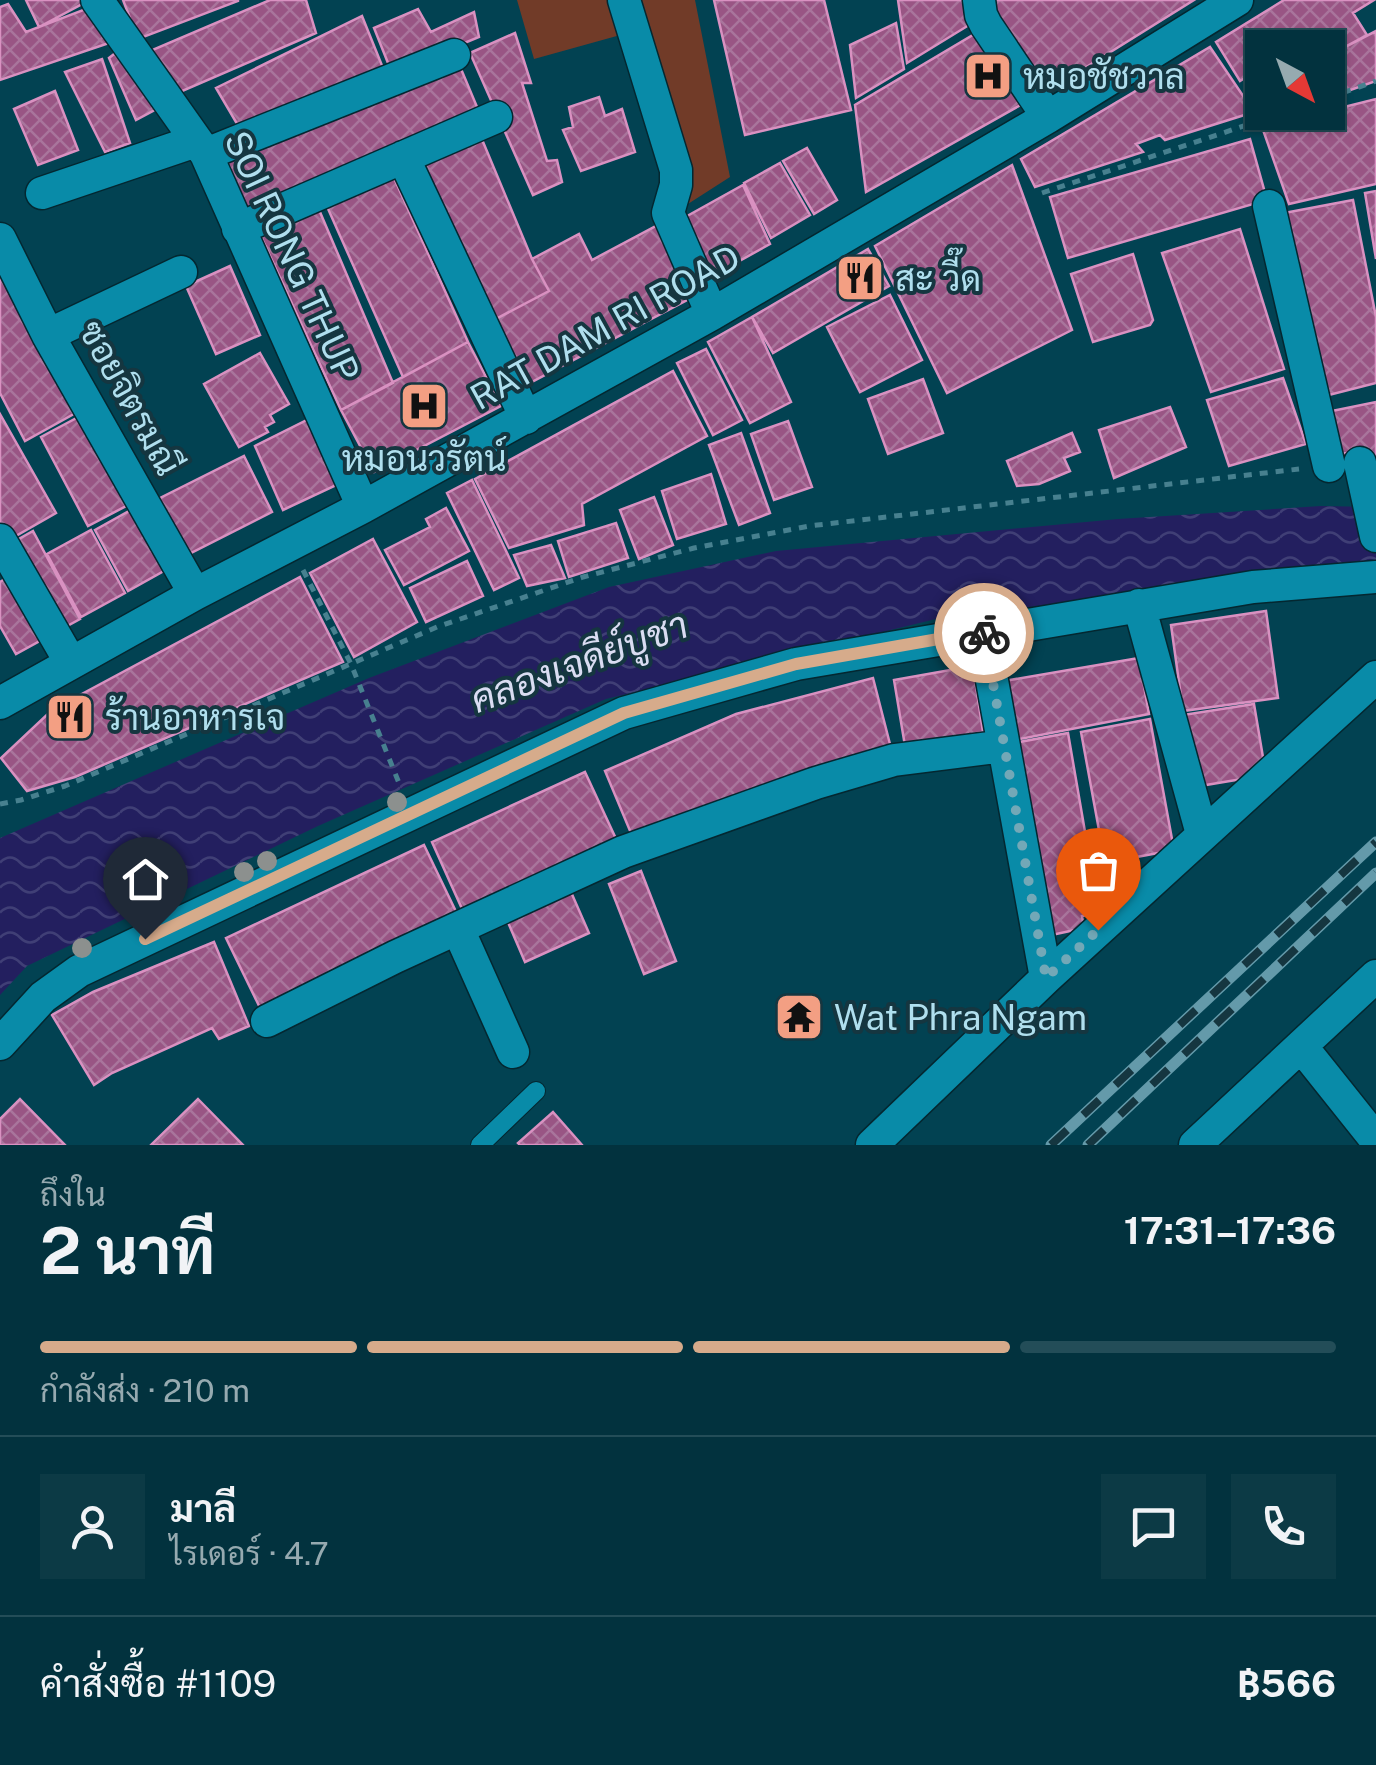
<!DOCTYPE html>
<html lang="th">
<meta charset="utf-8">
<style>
:root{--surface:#02323e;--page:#0c3a45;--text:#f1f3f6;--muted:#96aab0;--line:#234d58;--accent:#d6ab8b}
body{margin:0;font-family:"Public Sans",Sarabun,sans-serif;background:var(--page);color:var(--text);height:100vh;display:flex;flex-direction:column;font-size:38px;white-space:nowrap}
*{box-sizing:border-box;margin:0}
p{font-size:32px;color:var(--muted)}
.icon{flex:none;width:55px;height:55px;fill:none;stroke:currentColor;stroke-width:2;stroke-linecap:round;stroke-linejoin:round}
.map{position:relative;height:1145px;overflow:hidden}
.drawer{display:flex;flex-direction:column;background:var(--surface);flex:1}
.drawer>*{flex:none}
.needle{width:65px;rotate:139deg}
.buttons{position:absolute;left:1245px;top:30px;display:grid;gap:20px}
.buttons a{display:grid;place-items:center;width:100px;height:100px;border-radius:0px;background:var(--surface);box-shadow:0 2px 8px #0004,0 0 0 2px var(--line);font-size:50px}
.pin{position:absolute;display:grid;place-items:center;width:85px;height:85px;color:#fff;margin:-102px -42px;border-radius:50% 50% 50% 0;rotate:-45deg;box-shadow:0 0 10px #0007}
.pin .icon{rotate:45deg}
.courier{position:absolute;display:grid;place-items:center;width:100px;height:100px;margin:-50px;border:8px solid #d6ab8b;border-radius:50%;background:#fff;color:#222;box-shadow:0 2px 12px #0007}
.summary em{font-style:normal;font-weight:700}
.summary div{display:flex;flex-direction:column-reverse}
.summary{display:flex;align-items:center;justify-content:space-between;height:170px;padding:0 40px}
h1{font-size:65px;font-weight:700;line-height:75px}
.bar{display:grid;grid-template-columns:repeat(4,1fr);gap:15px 10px;align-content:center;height:120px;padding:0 40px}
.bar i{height:12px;border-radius:8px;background:var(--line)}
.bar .active{background:var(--accent)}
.bar p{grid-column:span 4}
.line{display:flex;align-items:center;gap:25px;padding:0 40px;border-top:2px solid var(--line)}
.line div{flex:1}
.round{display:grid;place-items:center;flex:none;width:105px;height:105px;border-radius:0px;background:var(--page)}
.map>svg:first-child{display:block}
.grass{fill:#713b28}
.water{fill:url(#water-waves)}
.building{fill:url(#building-cross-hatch);stroke:#d991c1;stroke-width:2.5}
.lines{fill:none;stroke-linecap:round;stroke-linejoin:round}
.lane-casing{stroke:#042730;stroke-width:20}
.street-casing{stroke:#042730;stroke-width:35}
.path{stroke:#47808f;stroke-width:5;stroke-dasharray:8 8;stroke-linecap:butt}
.lane{stroke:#098ba8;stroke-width:18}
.street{stroke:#098ba8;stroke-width:32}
.rail-casing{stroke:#649aaa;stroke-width:11}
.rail{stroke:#153640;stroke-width:8;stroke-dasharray:22;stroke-linecap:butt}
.tree{fill:#8c908e}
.done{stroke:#73a8b7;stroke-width:10;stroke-dasharray:0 18}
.route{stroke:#d6ab8b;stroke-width:12}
.labels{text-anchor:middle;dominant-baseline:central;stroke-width:8;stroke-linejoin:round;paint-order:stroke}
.poi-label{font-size:35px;fill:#b0dfee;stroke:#153640;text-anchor:start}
.street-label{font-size:35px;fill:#b0dfee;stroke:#153640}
.water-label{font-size:38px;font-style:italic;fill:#daddf2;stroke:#153640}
</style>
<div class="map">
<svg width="1376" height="1145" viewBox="0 0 1376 1145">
<defs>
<pattern id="water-waves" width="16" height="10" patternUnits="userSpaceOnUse" patternTransform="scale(2.5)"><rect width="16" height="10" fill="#231f5f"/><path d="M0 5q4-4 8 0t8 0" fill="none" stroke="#403f76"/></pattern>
<pattern id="building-cross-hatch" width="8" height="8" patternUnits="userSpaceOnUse" patternTransform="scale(2.5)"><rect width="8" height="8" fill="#995584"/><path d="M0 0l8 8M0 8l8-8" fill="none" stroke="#a9759c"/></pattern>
</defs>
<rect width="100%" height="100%" fill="#024252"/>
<path class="grass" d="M517,0h178l35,177 -53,34 -35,-182 -108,30z"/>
<path class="water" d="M1321,506l55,1v60l-44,1 -396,51 -330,80 -288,127 -291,140 -27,29v-157l369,-160 240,-91 167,-36 342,-32z"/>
<path class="building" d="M26,0h61l1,1 -49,26z
M123,0h115v1l-100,38z
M270,0h36l10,33 -136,59 -30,-41z
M714,0h110l27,110 -106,25z
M898,0h72l4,22 -67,41z
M993,0h201l-151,94 -47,-74z
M1284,0h90l-21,13 14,22 -39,21v-8h-66v19l-22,14 -24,-39z
M8,4l18,28 65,-25 18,36 -109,37v-73z
M418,9l13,23 43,-20 5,25 -87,36 -18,-45z
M362,16l21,52 -143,61 -24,-41z
M896,23l8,46 -48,29 -6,-53z
M1376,31v50l-48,17v-42z
M978,32l48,70 -160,90 -11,-87z
M515,33l16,50h-9l25,78 10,-1 5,22 -29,13 -63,-142z
M1210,47l44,65 -89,28 -5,-5 -24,9 7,8 -108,35 -14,-28z
M122,48l42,57 -28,15 -27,-62z
M456,57l24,57 -231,100 -24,-58z
M102,59l28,84 -25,9 -40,-80z
M1262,83v29h24l-22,8 -12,-34z
M55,91l23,59 -40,15 -24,-56z
M599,97l6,19 17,-7 13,43 -54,19 -18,-41 10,-3 -4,-20z
M1376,99v85l-87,20 -27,-77 66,-15v-1z
M481,137l51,122 17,32 -57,30 -76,-160z
M1250,139l17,61 -199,58 -18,-61z
M807,148l30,52 -23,14 -31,-53z
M780,163l30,52 -39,23 -27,-55z
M1012,165l60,165 -125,63 -72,-147z
M394,178l74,164 -65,35 -78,-175z
M743,185l27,59 -63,35 -27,-59z
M1376,191v68l-11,-66z
M1353,200l23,117v66l-51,13 -46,-182z
M317,205l76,178 -52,27 -83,-180z
M656,226l37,71 -167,88 -34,-64 57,-30 -17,-32 47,-25 13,26z
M1240,229l44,140 -73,23 -49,-139z
M868,249l21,37 -116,67 -21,-36z
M1133,254l20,66 -3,5 -57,17 -22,-68z
M0,257l81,153 -56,31 -25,-48z
M230,266l30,69 -44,19 -30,-68z
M890,295l32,65 -62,32 -33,-65z
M752,317l39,85 -41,21 -42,-81z
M468,342l33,64 -127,66 -33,-62z
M706,349l36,71 -29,15 -36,-72z
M260,353l29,51 -19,11 4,7 -9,5 3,5 -29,15 -35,-63z
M673,371l34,65 -125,68 2,21 -75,23 -34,-69z
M1283,378l23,66 -77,22 -22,-66z
M923,379l20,54 -55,21 -20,-55z
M1376,402v53l-35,-2 -9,-42z
M1170,407l16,40 -72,31 -15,-48z
M86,413l46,90 -44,23 -47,-89z
M0,414l56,99 -49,28 -7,-13z
M313,417l30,65 -60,28 -28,-64z
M788,421l24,66 -38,13 -23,-66z
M741,433l29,80 -31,12 -30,-80z
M1072,433l8,19 -16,6 6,13 -31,13 -22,2 -10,-25z
M244,456l28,56 -91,46 -29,-56z
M711,474l15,50 -49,15 -15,-48z
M472,480l47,98 -25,12 -47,-97z
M654,497l19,48 -34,14 -19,-49z
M138,506l33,61 -43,24 -33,-61z
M446,508l23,43 -65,34 -19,-35 45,-23 -4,-8z
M616,523l12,35 -59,19 -11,-36z
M91,530l34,63 -44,24 -34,-63z
M33,531l47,88 -22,12 -48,-87z
M373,539l44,83 -63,35 -44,-84z
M551,545l14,33 -38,8 -13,-31z
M467,561l16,35 -57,26 -16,-34z
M10,576l37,61 -31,17 -16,-28v-44z
M300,577l43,85 -268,115 -48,14 -26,-33 51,-48z
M1266,611l12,87 -95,13 -12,-86z
M1139,658l10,56 -134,26 -11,-59z
M973,666l10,66 -78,14 -11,-66z
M873,678l19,74 -259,86 -28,-67 131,-57z
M1254,704l12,71 -72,12 -11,-72z
M1150,719l24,131 -69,13 -24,-131z
M1068,733l31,180 -17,3 2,12 -37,8 -33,-193z
M585,772l32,69 -154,70 -31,-69z
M424,845l36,75 -197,94 -37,-76z
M641,871l35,90 -32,13 -35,-90z
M571,892l18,41 -64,29 -18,-42z
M214,942l35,84 -30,13 -7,-11 -100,45 -18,12 -42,-70 41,-23z
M20,1099l45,46h-65v-26z
M198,1099l45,46h-92z
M553,1112l29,33h-62l-2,-2z"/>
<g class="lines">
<g class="lane-casing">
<path id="lane" d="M480,1145l56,-54"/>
</g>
<g class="street-casing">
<path id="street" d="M97,0l109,154 157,353
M624,0l52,170v15l-8,28 44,101
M979,0l2,15 5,10 62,92
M206,154l248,-99
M403,157l123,261
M42,193l154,-52
M1269,206l60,260
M238,229l258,-112
M0,239l48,96 147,259
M48,335l133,-63
M1360,463l16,73
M0,540l71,123
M1139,605l63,229
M983,631l63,347
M0,703l195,-109 168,-87 349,-193 336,-197 189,-117
M458,929l55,123
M267,1021l128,-64 228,-105 193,-69 78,-23 110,-14
M0,1044l43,-47 36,-26 545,-258 172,-49 457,-77 123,-10
M1301,1046l75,94
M872,1145l174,-167 330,-301
M1195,1145l181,-169"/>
</g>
<path class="path" d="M1328,98l48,-17
M1042,193l244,-81
M303,570l48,94 50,124
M0,804l21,-4 44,-14 372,-159 146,-50 111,-29 115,-22 490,-57"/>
<use href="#lane" class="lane"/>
<use href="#street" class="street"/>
<g class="rail-casing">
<path id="rail" d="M1051,1145l325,-303
M1088,1145l288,-272"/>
</g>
<use href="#rail" class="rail"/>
</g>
<g class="tree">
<circle cx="397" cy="802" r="10"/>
<circle cx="267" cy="861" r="10"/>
<circle cx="244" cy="872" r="10"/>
<circle cx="82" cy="948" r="10"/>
</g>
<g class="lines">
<path class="done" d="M984,633l62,345 52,-48"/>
<path class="route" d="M145,939l479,-226 172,-49 188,-33v2"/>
</g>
<defs>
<g id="hospital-square" transform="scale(2.5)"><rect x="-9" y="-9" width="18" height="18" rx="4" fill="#f39f83" stroke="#153640"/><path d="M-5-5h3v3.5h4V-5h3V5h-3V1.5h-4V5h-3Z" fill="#111"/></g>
<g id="restaurant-square" transform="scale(2.5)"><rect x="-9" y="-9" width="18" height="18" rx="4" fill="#f39f83" stroke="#153640"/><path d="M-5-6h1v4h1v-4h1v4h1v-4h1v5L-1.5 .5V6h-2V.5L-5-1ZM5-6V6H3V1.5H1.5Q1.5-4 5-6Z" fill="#111"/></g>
<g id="temple-square" transform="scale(2.5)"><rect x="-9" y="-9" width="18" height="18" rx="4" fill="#f39f83" stroke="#153640"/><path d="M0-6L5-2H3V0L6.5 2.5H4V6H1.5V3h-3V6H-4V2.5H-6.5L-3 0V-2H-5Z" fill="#111"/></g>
</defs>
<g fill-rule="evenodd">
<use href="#hospital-square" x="988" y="76"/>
<use href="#restaurant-square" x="860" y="278"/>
<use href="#hospital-square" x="424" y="406"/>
<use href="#restaurant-square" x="70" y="717"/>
<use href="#temple-square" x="799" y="1017"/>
</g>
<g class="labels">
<g class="poi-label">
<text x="1023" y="76">หมอชัชวาล</text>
<text x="895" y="278">สะ วี๊ด</text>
<text x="424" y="458" text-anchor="middle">หมอนวรัตน์</text>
<text x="105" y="717">ร้านอาหารเจ</text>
<text x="834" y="1017">Wat Phra Ngam</text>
</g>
<g class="street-label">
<text transform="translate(292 256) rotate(65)">SOI RONG THUP</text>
<text transform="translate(605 327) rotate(-29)">RAT DAM RI ROAD</text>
<text transform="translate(130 398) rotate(61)">ซอยจิตรมณี</text>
</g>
<g class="water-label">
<text transform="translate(579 662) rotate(-20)">คลองเจดีย์บูชา</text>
</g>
</g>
</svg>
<div class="buttons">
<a><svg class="needle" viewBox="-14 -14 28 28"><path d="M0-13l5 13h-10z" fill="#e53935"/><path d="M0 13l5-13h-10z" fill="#96aab0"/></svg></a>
</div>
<div class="pin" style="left:1098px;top:930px;background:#ea580c"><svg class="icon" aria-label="bag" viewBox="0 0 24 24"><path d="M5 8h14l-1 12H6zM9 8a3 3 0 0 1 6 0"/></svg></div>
<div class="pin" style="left:145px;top:939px;background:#1f2937"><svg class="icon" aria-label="home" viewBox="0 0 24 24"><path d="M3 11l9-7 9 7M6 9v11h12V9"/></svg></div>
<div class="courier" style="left:984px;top:633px"><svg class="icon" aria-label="bike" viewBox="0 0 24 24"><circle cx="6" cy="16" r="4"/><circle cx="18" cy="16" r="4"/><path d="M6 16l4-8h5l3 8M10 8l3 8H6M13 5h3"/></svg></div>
</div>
<section class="drawer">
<div class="summary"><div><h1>2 นาที</h1><p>ถึงใน</p></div><em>17:31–17:36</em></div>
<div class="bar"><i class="active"></i><i class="active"></i><i class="active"></i><i></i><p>กำลังส่ง · 210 m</p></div>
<div class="line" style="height:180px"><a class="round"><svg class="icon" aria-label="person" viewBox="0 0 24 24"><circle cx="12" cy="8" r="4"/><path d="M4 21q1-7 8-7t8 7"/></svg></a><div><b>มาลี</b><p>ไรเดอร์ · 4.7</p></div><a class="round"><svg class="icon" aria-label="chat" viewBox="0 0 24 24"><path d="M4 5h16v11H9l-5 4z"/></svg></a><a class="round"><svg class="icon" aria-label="phone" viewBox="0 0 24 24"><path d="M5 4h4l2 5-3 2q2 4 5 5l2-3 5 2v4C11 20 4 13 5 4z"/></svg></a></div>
<div class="line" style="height:130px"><div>คำสั่งซื้อ #1109</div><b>฿566</b></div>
</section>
